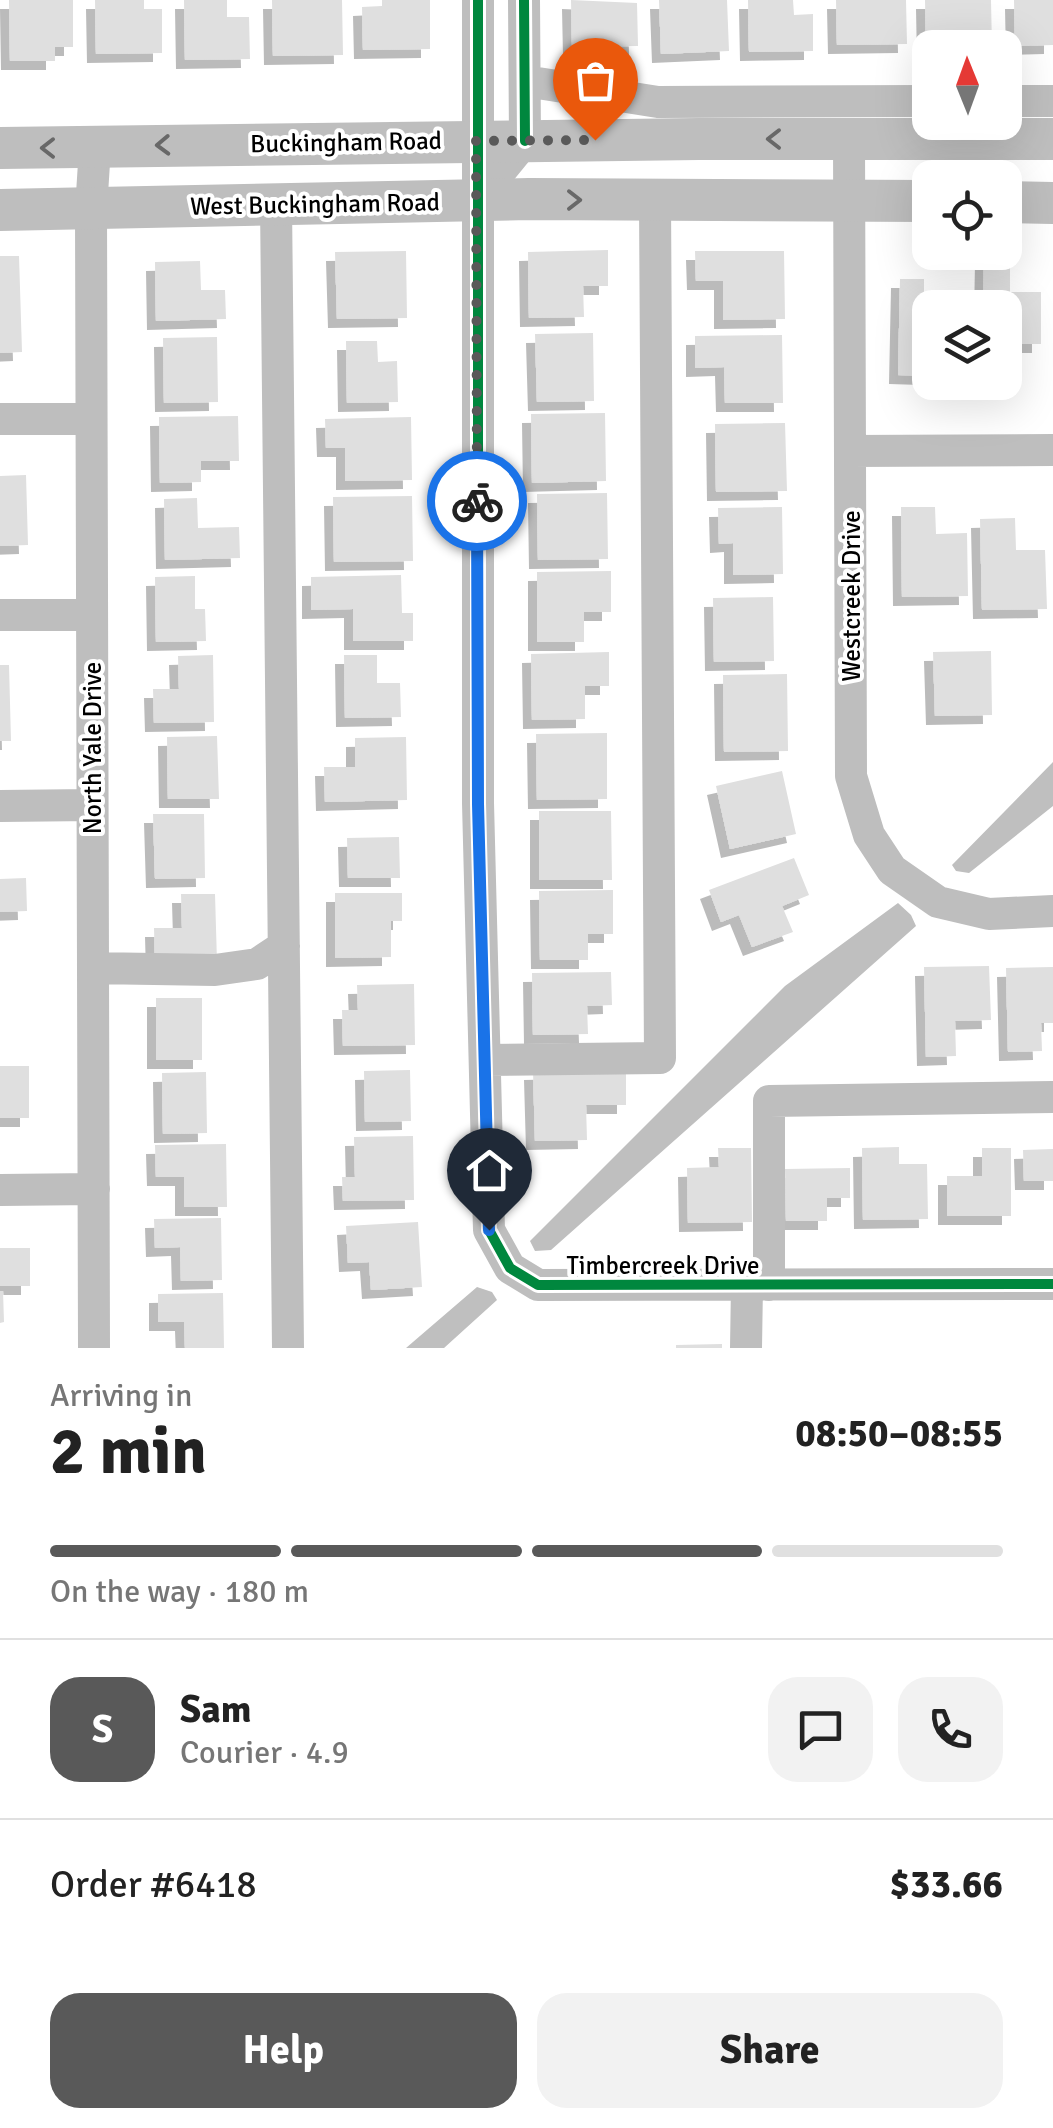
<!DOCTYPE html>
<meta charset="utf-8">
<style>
:root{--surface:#fff;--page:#f2f2f2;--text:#222;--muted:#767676;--line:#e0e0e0;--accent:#595959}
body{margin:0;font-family:Signika,sans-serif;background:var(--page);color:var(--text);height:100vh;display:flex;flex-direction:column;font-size:38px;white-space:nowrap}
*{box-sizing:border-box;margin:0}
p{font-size:32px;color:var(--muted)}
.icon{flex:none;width:55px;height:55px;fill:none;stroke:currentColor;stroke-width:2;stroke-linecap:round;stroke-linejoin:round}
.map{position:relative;height:1348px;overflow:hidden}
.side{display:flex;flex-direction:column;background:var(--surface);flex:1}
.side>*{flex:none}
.needle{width:65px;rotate:359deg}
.fabs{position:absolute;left:912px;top:30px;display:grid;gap:20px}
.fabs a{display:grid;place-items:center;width:110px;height:110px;border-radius:20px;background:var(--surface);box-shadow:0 10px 40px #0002;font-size:50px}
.pin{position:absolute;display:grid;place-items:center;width:85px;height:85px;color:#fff;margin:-102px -42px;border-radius:50% 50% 50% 0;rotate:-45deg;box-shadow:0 0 10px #0007}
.pin .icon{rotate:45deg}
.courier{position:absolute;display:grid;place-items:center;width:100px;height:100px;margin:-50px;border:8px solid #1a73e8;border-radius:50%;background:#fff;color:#222;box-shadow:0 2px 12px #0007}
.summary em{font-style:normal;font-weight:700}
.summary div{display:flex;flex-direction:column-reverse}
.summary{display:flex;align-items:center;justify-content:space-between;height:170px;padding:0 50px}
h1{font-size:65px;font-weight:700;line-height:75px}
.bar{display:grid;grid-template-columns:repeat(4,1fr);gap:15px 10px;align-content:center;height:120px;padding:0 50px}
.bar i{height:12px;border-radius:8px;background:var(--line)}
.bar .on{background:var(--accent)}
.bar p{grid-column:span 4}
.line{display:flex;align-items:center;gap:25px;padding:0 50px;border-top:2px solid var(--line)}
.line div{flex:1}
.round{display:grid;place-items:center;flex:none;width:105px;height:105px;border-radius:30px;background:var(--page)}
.button{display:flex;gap:20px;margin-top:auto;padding:20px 50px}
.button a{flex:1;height:115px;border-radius:30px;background:var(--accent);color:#fff;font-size:40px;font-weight:700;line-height:115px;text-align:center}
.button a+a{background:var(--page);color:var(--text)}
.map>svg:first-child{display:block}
.water{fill:#bfbfbf}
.building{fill:#dfdfdf;filter:url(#shadow)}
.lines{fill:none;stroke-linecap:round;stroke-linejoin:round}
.minor{stroke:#bebebe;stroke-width:32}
.major{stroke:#bebebe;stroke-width:42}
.cycleway-casing{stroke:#fff;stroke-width:16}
.cycleway{stroke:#00873e;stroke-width:10}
.oneway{stroke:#686868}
.done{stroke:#595959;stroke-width:10;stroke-dasharray:0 18}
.route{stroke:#1a73e8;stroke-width:12}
.labels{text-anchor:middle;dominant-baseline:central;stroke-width:8;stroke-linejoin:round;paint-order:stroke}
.street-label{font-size:25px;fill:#000;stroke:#fff}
</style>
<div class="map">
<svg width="1053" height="1348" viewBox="0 0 1053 1348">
<defs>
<filter id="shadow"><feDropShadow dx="-9" dy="9" stdDeviation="0" flood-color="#0004"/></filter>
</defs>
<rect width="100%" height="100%" fill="#fff"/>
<path class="water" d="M1053,762v44l-84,67 -13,-2 -4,-6z
M898,903l13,12 5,11 -365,324 -16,1 -5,-10 255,-255z
M477,1287l15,5 5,8 -53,48h-38z"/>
<path class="building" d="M9,0h64v47h-18v14h-45z
M95,0h49v9h18v44l-66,1z
M184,0h43v17h22l1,42 -65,1z
M272,0h70l1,55 -70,1z
M382,0h48v49l-67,1 -1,-43 20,-1z
M571,0l66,3 1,43 -66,1z
M659,0h68l2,51 -68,3z
M748,0h45l1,15 19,-1v37l-64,1z
M836,0h70l1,44 -70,1z
M925,0h66l1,48h-62v3h-4z
M1014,0h39v45l-38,1z
M608,250v36h-25l1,31 -55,1 -1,-66z
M406,251l1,67 -70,1 -2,-67z
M695,251h89l1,68 -62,1v-39h-27z
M984,254h26v38h31v52h-36v-36h-22z
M0,256h19l3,96 -22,1z
M200,261l1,29h24l1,29 -70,2 -1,-59z
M900,279h24v23l41,1v5h-35v68l-32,-1z
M593,333l1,68 -57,1 -2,-68z
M782,335l1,68h-58l-1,-36 -29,1v-32z
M217,337l1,65 -54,1 -1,-65z
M346,341h31l1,21 19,-1 1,41 -51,1z
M605,413l1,68 -74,2 -1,-69z
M238,416l1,45h-38v21l-41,1 -1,-66z
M411,417l1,63 -67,1v-33h-19l-1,-29z
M785,423l2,68 -71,1 -1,-68z
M26,475l2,70 -28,1v-70z
M607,493l1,66 -70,1 -1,-66z
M412,496l1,65 -79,1 -1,-65z
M197,498l1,30 41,-1 1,31 -75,2 -1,-61z
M782,507l1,67 -50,1v-32l-14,1 -1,-36z
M901,507h34l1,27 31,-1 1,63 -66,1z
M1015,518l1,32h29l2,59 -65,1 -2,-91z
M611,571v41h-27v30h-47v-70z
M401,575l1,38h11v28h-60v-32l-42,1v-33z
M195,576v33h10l1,32 -50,1 -1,-65z
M773,597l1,64 -60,1 -1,-64z
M991,651l1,64 -57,1 -2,-64z
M609,652v34h-24v33l-53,1 -1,-66z
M213,655l1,67 -60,1 -1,-34h26l-1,-33z
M344,655h33v28h23l1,34 -56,1z
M0,665h9l2,76h-11z
M787,674l1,77 -64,1 -1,-77z
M607,733v66l-70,1 -1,-66z
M217,736l2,63h-51l-1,-62z
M406,737l1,63 -82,2 -1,-35h31v-29z
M782,771l14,63 -66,15 -14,-63z
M539,811h72l1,69h-73z
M153,814h51l1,64 -50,1z
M399,837l1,41h-52l-1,-40z
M794,858l15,37 -27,11 11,26 -41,15 -13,-32 -18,7 -12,-32z
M26,878l1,33 -27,1v-33z
M613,890v44h-25v26h-48l-1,-69z
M335,893h67v28h-11v36l-56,1z
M181,894h34l2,68 -62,1 -1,-35h28z
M989,966l2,54 -36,1 1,35 -30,1 -2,-90z
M1053,967v56h-12l1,28 -34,1 -2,-84z
M611,972l1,33 -25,1 1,28 -55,1 -1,-62z
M414,984l1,61 -72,1 -1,-36h16l-1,-25z
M156,998h46v62h-46z
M0,1066h29v52h-29z
M626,1069v36h-40l1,35 -52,1 -2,-70z
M410,1070l1,51 -46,1 -1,-51z
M206,1072l1,61 -44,1 -1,-61z
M413,1136l1,64 -71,1 -1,-24h13l-1,-40z
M226,1144l1,63h-43v-30h-28l-1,-32z
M899,1147v17h28l1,55 -65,1 -1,-72z
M718,1148h33l1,74 -64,1 -1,-55 32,-1z
M982,1148h29v68h-64v-40h35z
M1053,1149v32h-29l-1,-31z
M850,1168v30h-23v23h-41l-1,-52z
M221,1218l1,62 -41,1 -1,-34 -25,1 -1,-29z
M418,1222l4,65 -51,3 -2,-28 -21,1 -2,-37z
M0,1248h30v38h-30z
M0,1291h3l1,31 -4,1z
M223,1293l1,55h-39l-1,-26h-26v-28z
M722,1344v4h-46v-3z"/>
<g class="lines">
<path class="minor" d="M478,0v803l11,427 21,38 28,17 515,-1
M525,81l133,21 272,-1
M1005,101h48
M849,140l2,636 18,59 23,35 46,32 51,12 64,-3
M476,201l49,-60 -1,-141
M276,203l12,1145
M0,419h91
M850,451l203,-1
M0,615h92
M0,806l92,-1
M93,968l122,2 42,-6 27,-18
M485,1060l175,-2 -5,-858
M0,1190l94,-1
M769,1285v-184l284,-4
M94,1348l-3,-1138 4,-63
M746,1348l1,-63"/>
<path class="major" d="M0,148l699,-9h354
M1005,202l48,1
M0,210l529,-11 401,2"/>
<g class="cycleway-casing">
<path id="cycleway" d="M478,0v803l11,427 21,38 28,17 515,-1
M524,0l1,141"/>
</g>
<use href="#cycleway" class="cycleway"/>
</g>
<defs><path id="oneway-chevron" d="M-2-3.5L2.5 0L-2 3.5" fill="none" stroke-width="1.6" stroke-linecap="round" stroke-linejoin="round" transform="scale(2.5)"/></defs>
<g class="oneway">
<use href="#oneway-chevron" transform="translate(774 139) rotate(-180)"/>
<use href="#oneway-chevron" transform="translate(163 145) rotate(178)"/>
<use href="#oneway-chevron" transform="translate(48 148) rotate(180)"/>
<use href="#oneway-chevron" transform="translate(574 200)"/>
</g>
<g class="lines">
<path class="done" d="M477,501l-1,-360 119,-1"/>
<path class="route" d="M477,501l1,303 11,426"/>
</g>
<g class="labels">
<g class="street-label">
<text transform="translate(346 142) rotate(-1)">Buckingham Road</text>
<text transform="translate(315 204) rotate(-1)">West Buckingham Road</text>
<text transform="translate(851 596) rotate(-90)">Westcreek Drive</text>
<text transform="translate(92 748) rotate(-90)">North Yale Drive</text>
<text x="663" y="1265">Timbercreek Drive</text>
</g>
</g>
</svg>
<div class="fabs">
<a><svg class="needle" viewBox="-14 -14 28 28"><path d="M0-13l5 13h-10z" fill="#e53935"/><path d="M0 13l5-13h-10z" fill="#767676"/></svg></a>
<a><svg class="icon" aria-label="locate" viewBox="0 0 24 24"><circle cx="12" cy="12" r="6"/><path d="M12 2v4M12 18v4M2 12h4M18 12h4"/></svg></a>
<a><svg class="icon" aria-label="layers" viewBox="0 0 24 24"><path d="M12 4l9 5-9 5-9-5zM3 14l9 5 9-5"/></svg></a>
</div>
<div class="pin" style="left:595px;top:140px;background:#ea580c"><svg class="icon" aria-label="bag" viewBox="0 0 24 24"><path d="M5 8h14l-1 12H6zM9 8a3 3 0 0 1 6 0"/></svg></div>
<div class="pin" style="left:489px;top:1230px;background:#1f2937"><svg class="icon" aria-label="home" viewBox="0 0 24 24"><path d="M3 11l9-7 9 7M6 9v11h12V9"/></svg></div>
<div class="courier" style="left:477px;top:501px"><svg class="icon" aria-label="bike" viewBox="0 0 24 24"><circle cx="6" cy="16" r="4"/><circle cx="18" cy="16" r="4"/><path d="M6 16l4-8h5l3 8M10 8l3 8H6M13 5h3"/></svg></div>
</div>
<section class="side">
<div class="summary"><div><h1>2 min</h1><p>Arriving in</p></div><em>08:50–08:55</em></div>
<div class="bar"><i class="on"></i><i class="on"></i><i class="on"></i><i></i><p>On the way · 180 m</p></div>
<div class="line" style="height:180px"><b class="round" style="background:var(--accent);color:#fff">S</b><div><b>Sam</b><p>Courier · 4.9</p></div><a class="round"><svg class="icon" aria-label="chat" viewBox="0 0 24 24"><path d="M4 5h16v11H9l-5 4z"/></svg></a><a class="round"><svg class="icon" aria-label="phone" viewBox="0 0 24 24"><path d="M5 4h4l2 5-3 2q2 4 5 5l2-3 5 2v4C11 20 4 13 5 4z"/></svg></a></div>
<div class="line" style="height:130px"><div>Order #6418</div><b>$33.66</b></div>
<div class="button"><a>Help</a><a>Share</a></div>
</section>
